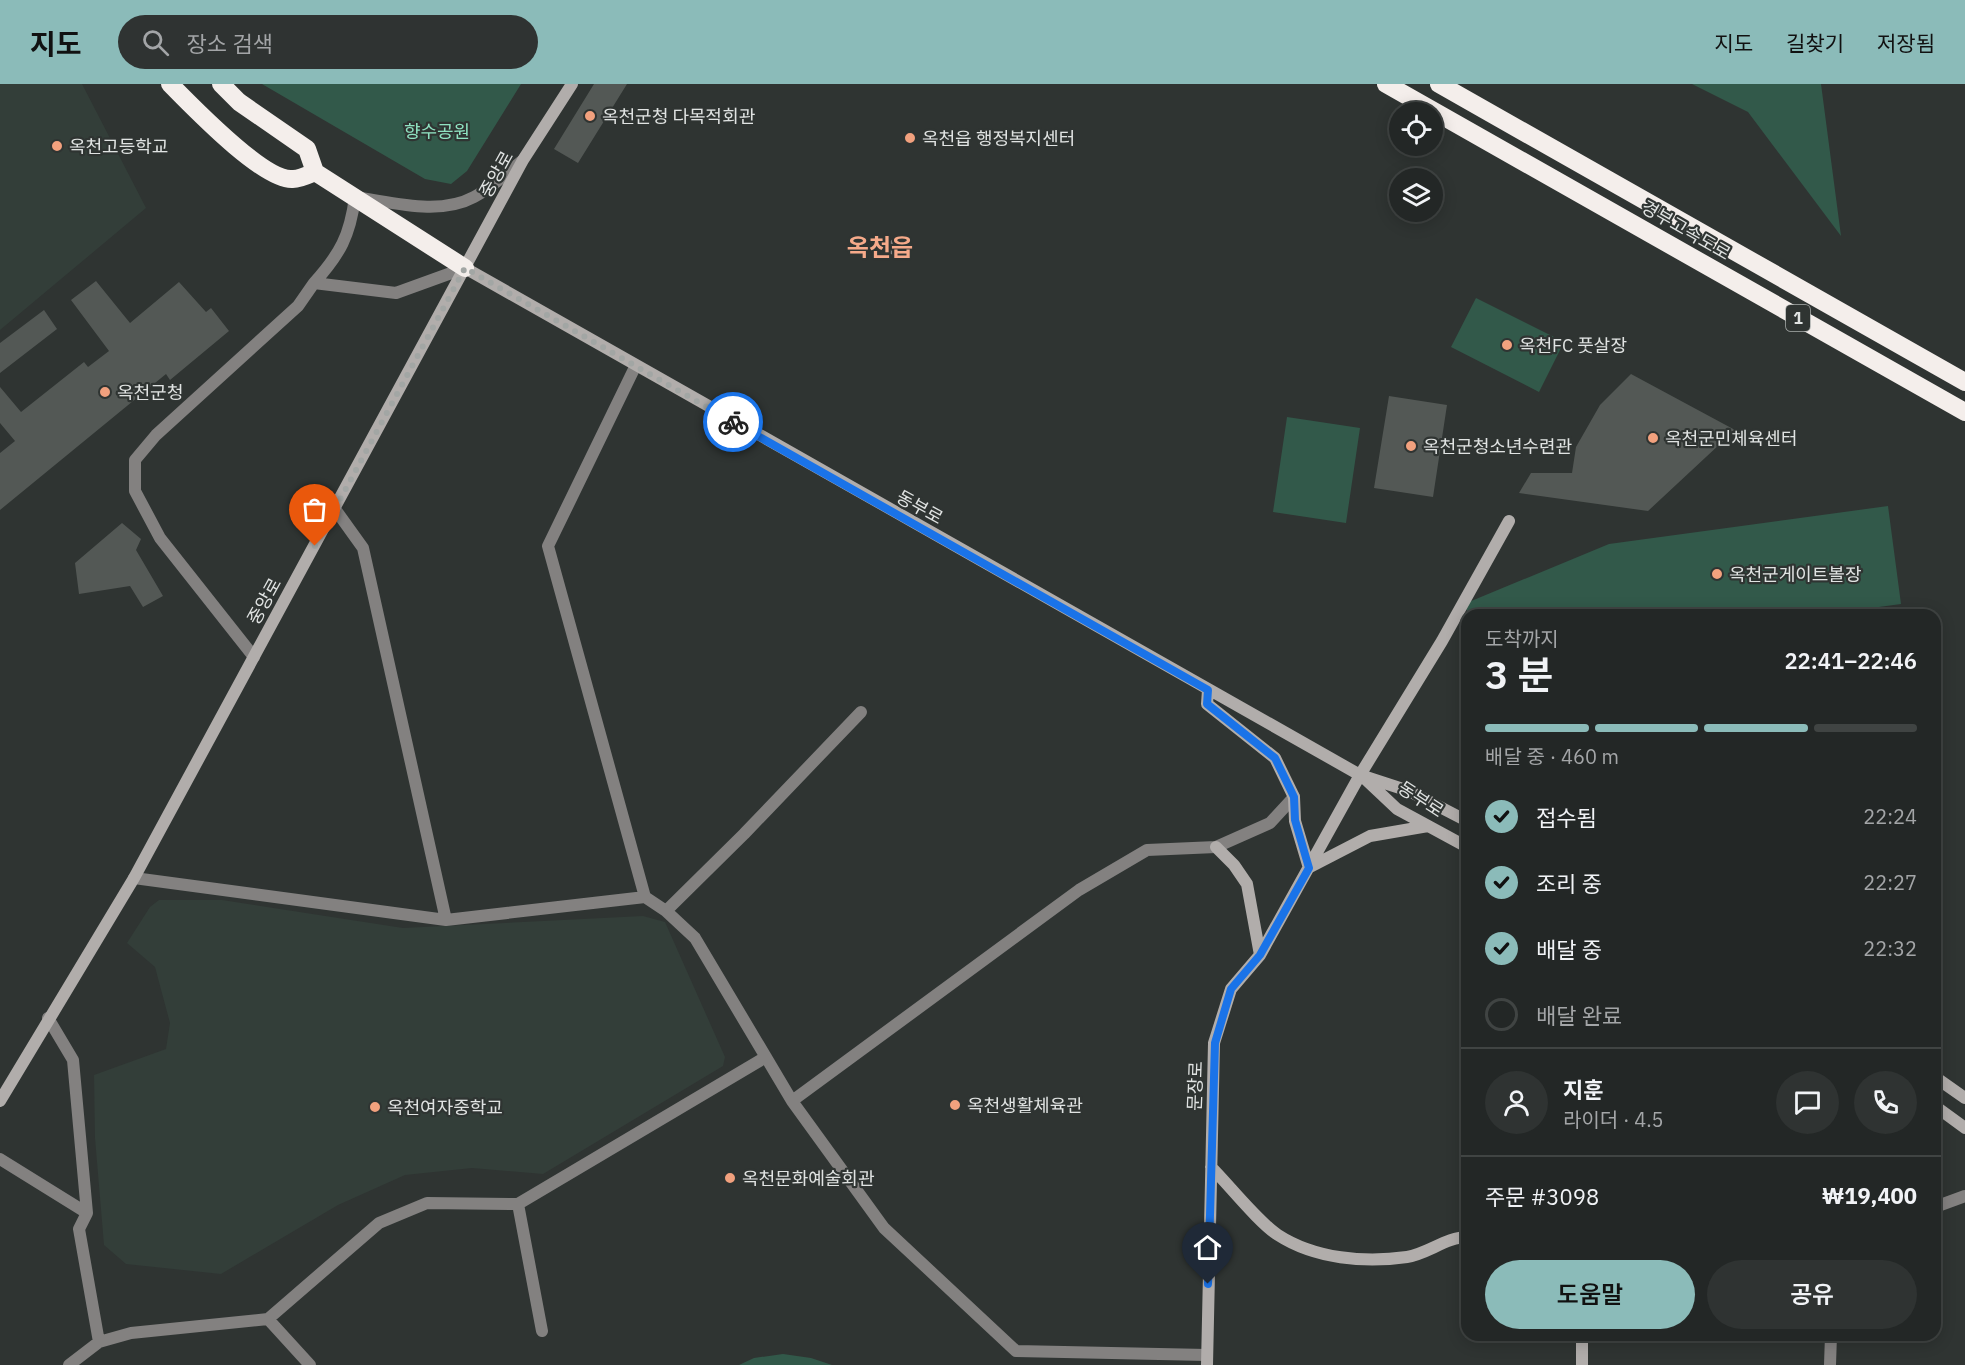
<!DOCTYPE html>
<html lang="ko">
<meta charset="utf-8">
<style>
:root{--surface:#232726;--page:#2f3332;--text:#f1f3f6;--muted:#a3a5a7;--line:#404443;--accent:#8bbbb9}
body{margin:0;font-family:"IBM Plex Sans","Noto Sans KR",sans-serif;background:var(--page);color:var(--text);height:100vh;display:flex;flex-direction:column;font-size:22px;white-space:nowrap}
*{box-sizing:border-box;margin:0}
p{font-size:20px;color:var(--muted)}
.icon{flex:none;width:33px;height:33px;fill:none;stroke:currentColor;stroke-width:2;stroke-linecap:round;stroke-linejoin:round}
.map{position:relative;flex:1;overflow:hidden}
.panel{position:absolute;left:1461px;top:525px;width:480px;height:732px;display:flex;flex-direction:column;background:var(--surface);border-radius:18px;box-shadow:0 3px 15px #0003,0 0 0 2px var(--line)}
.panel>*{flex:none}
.tools{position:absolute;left:1389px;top:18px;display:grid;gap:12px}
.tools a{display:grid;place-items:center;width:54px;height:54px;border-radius:50%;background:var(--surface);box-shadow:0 3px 15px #0003,0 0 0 2px var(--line);font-size:30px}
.pin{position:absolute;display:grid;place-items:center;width:51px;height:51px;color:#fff;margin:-62px -26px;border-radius:50% 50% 50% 0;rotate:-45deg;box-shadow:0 0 6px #0007}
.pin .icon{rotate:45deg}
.courier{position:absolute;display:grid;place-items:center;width:60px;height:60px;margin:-30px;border:4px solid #1a73e8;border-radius:50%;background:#fff;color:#222;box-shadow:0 2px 8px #0007}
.headline em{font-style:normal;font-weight:600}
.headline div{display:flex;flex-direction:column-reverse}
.headline{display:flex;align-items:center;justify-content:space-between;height:102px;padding:0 24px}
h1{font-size:39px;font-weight:600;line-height:45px}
.bar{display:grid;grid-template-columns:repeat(4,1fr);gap:9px 6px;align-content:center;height:72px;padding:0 24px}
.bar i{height:8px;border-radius:4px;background:var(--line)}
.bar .active{background:var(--accent)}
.bar p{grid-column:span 4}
.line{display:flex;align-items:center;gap:15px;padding:0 24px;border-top:2px solid var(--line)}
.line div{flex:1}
.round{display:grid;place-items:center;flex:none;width:63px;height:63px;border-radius:32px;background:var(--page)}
ol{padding:0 24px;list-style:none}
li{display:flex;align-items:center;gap:18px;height:66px}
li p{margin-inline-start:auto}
li .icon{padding:6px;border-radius:50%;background:var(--accent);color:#111;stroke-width:4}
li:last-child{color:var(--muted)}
li i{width:33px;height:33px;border:3px solid var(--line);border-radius:50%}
.action{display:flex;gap:12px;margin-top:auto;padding:12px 24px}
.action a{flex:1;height:69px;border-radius:36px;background:var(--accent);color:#111;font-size:24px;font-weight:600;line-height:69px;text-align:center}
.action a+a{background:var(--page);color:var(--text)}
header{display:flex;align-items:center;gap:36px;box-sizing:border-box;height:84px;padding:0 30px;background:var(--accent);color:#111}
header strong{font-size:28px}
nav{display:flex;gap:33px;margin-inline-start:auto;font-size:21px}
.search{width:420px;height:54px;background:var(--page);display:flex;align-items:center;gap:15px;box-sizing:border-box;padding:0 21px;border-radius:33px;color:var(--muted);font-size:22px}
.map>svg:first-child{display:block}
.built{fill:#333e39}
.green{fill:#32594a}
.building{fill:#535855}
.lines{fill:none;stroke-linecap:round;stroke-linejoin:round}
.street{stroke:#838180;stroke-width:12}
.secondary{stroke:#b1adab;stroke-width:12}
.highway{stroke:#f4eeeb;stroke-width:18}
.done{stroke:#a2a6a4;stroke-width:6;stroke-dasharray:0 10.8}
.route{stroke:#1a73e8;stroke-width:8}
.poi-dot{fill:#f2a17e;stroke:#2f3432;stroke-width:2}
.labels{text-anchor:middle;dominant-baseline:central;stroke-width:4.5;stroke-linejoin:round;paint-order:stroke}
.shield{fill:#2f3432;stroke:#abaead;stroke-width:1.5}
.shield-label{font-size:16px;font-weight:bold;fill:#e0e3e2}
.poi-label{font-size:18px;fill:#e0e3e2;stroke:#2f3432;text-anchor:start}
.park-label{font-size:18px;fill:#8fe2c1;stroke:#2f3432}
.street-label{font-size:18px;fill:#e0e3e2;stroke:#2f3432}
.district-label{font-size:24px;font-weight:bold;fill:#f6aa8a;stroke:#2f3432}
</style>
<header>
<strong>지도</strong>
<div class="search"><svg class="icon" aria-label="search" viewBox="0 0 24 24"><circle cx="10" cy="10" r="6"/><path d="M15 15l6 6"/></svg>장소 검색</div>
<nav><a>지도</a><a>길찾기</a><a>저장됨</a></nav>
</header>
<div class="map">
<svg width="1965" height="1281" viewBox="0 0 1965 1281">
<rect width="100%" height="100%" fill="#2f3432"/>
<path class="built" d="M0,0h82l64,124 -146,122z
M159,816h63l181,28 240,-12 22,6 60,135 -2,9 -180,108 -71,-6 -67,7 -67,30 -117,69 -95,-10 -22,-19 -9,-107 -1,-63 72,-26 4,-26 -15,-56 -28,-24 23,-36z"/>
<path class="green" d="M262,0h259l-54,87 -16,13 -26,-5z
M1692,0h129l20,152 -93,-124z
M1476,214l88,44 -25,50 -88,-45z
M1287,333l73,11 -14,95 -73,-11z
M1888,422l13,98 -81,11h-351l-5,-11 145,-60z
M783,1270l28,4 21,7h-93l15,-7z"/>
<path class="building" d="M594,0h33l-49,79 -24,-14z
M96,197l34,42 49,-41 27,30 5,-4 18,23 -59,49 -4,-6 -166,136v-57l15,-12 -15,-18v-36l21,25 63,-50 4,5 21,-16 -38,-51z
M44,226l13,19 -57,44v-30z
M1631,290l104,56 -87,81 -129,-18 12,-20h41l4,-26 24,-42z
M1389,312l58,9 -14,92 -59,-9z
M122,439l19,16 -5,11 27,46 -20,11 -13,-21 -51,8 -4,-31z"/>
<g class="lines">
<path class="street" d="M894,165l1,-4
M314,199c26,-29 36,-47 41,-86 37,5 84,19 119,0 17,-9 33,-24 48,-36
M635,283l-87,179 97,351
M335,425l28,39 83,372
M254,573l-94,-119 -25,-47v-31l21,-25 142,-129 16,-23 82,10 69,-25
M134,794l312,42 199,-23 21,14 29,27 97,163 92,127 132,123 191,4
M666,827l78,-77 117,-122
M48,934l25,42 14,153 -8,16 20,113
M792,1017l287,-211 68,-40 69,-3 54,-24 24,-26
M0,1075l87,54
M1935,1123l30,-11
M268,1235l42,46
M542,1247l-24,-127 248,-147
M69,1281l30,-23 32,-9 137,-14 111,-96 48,-20 91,1
M1830,1281l1,-30"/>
<path class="secondary" d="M465,184l895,507 49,16 58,30
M1208,606l-1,14 68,54 19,39 1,24 14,47
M1363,693l34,32 70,38
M1216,763l18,18 13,19 13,71
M1310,783l60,-31 58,-10
M1935,993l30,21
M0,1017l134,-223 389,-718 49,-76
M1935,1022l30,22
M1211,1083c18,18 48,56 67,68 37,24 87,28 129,22 20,-3 40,-20 60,-20
M1207,1281l7,-322 17,-54 29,-34 100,-180 82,-134 67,-120
M1582,1281v-30"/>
<path class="highway" d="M170,0c21,21 94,98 123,95 7,0 15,-4 22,-7
M221,0l18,18 68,47 8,23 150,96
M1386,0l579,328
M1439,0l526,298"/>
</g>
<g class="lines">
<path class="done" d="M315,462l150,-278 268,154"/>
<path class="route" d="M733,338l475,268 -1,14 68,54 19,39 1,23 14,48 -49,87 -29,34 -16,54 -7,241"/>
</g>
<g class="poi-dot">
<circle cx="590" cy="32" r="6"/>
<circle cx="910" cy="54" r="6"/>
<circle cx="57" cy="62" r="6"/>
<circle cx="1507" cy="261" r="6"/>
<circle cx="105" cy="308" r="6"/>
<circle cx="1653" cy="354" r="6"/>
<circle cx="1411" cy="362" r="6"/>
<circle cx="1717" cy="490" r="6"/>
<circle cx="955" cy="1021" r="6"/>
<circle cx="375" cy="1023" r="6"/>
<circle cx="730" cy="1094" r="6"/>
</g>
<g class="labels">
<rect class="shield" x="1786" y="221" width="24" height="26" rx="4.5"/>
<g class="shield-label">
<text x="1798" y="234">1</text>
</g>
<g class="poi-label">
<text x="602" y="32">옥천군청 다목적회관</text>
<text x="922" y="54">옥천읍 행정복지센터</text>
<text x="69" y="62">옥천고등학교</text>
<text x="1519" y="261">옥천FC 풋살장</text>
<text x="117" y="308">옥천군청</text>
<text x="1665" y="354">옥천군민체육센터</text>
<text x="1423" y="362">옥천군청소년수련관</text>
<text x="1729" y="490">옥천군게이트볼장</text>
<text x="967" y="1021">옥천생활체육관</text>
<text x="387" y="1023">옥천여자중학교</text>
<text x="742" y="1094">옥천문화예술회관</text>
</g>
<g class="park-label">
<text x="437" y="47">향수공원</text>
</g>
<g class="street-label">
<text transform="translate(496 90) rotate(-61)">중앙로</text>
<text transform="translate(1686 146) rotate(30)">경부고속도로</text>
<text transform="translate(920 423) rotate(29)">동부로</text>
<text transform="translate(264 517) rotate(-61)">중앙로</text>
<text transform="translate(1421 715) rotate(33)">동부로</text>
<text transform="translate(1195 1002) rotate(-88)">문장로</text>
</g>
<g class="district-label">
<text x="880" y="163">옥천읍</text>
</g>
</g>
</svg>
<div class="tools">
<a><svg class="icon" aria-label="locate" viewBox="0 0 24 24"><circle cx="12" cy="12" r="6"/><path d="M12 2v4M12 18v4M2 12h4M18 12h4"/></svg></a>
<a><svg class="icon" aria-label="layers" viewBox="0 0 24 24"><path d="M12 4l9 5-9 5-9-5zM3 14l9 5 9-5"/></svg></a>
</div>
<div class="pin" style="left:315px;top:462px;background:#ea580c"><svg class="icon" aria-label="bag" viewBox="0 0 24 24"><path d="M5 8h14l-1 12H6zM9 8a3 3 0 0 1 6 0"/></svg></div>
<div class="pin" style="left:1208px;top:1200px;background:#1f2937"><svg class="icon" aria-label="home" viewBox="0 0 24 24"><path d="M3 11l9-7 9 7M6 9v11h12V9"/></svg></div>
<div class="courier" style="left:733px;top:338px"><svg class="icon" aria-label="bike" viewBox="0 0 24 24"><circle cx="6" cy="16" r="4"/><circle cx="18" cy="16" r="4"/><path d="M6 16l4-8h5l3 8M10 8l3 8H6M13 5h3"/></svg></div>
<section class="panel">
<div class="headline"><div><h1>3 분</h1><p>도착까지</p></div><em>22:41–22:46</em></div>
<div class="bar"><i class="active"></i><i class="active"></i><i class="active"></i><i></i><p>배달 중 · 460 m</p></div>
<ol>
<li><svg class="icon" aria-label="check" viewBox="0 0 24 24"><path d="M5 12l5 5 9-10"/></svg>접수됨<p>22:24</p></li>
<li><svg class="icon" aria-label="check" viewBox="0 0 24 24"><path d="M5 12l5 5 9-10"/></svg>조리 중<p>22:27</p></li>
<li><svg class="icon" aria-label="check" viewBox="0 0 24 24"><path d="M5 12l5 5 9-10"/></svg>배달 중<p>22:32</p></li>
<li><i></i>배달 완료</li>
</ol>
<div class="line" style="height:108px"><a class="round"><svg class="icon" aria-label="person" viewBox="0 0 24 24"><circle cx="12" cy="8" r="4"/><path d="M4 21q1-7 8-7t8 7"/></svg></a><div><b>지훈</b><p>라이더 · 4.5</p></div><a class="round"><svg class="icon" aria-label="chat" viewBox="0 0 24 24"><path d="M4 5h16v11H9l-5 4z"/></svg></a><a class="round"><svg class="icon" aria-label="phone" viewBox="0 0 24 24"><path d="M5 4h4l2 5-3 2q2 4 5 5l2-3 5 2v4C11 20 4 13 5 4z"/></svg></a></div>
<div class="line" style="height:78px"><div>주문 #3098</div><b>₩19,400</b></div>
<div class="action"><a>도움말</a><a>공유</a></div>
</section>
</div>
